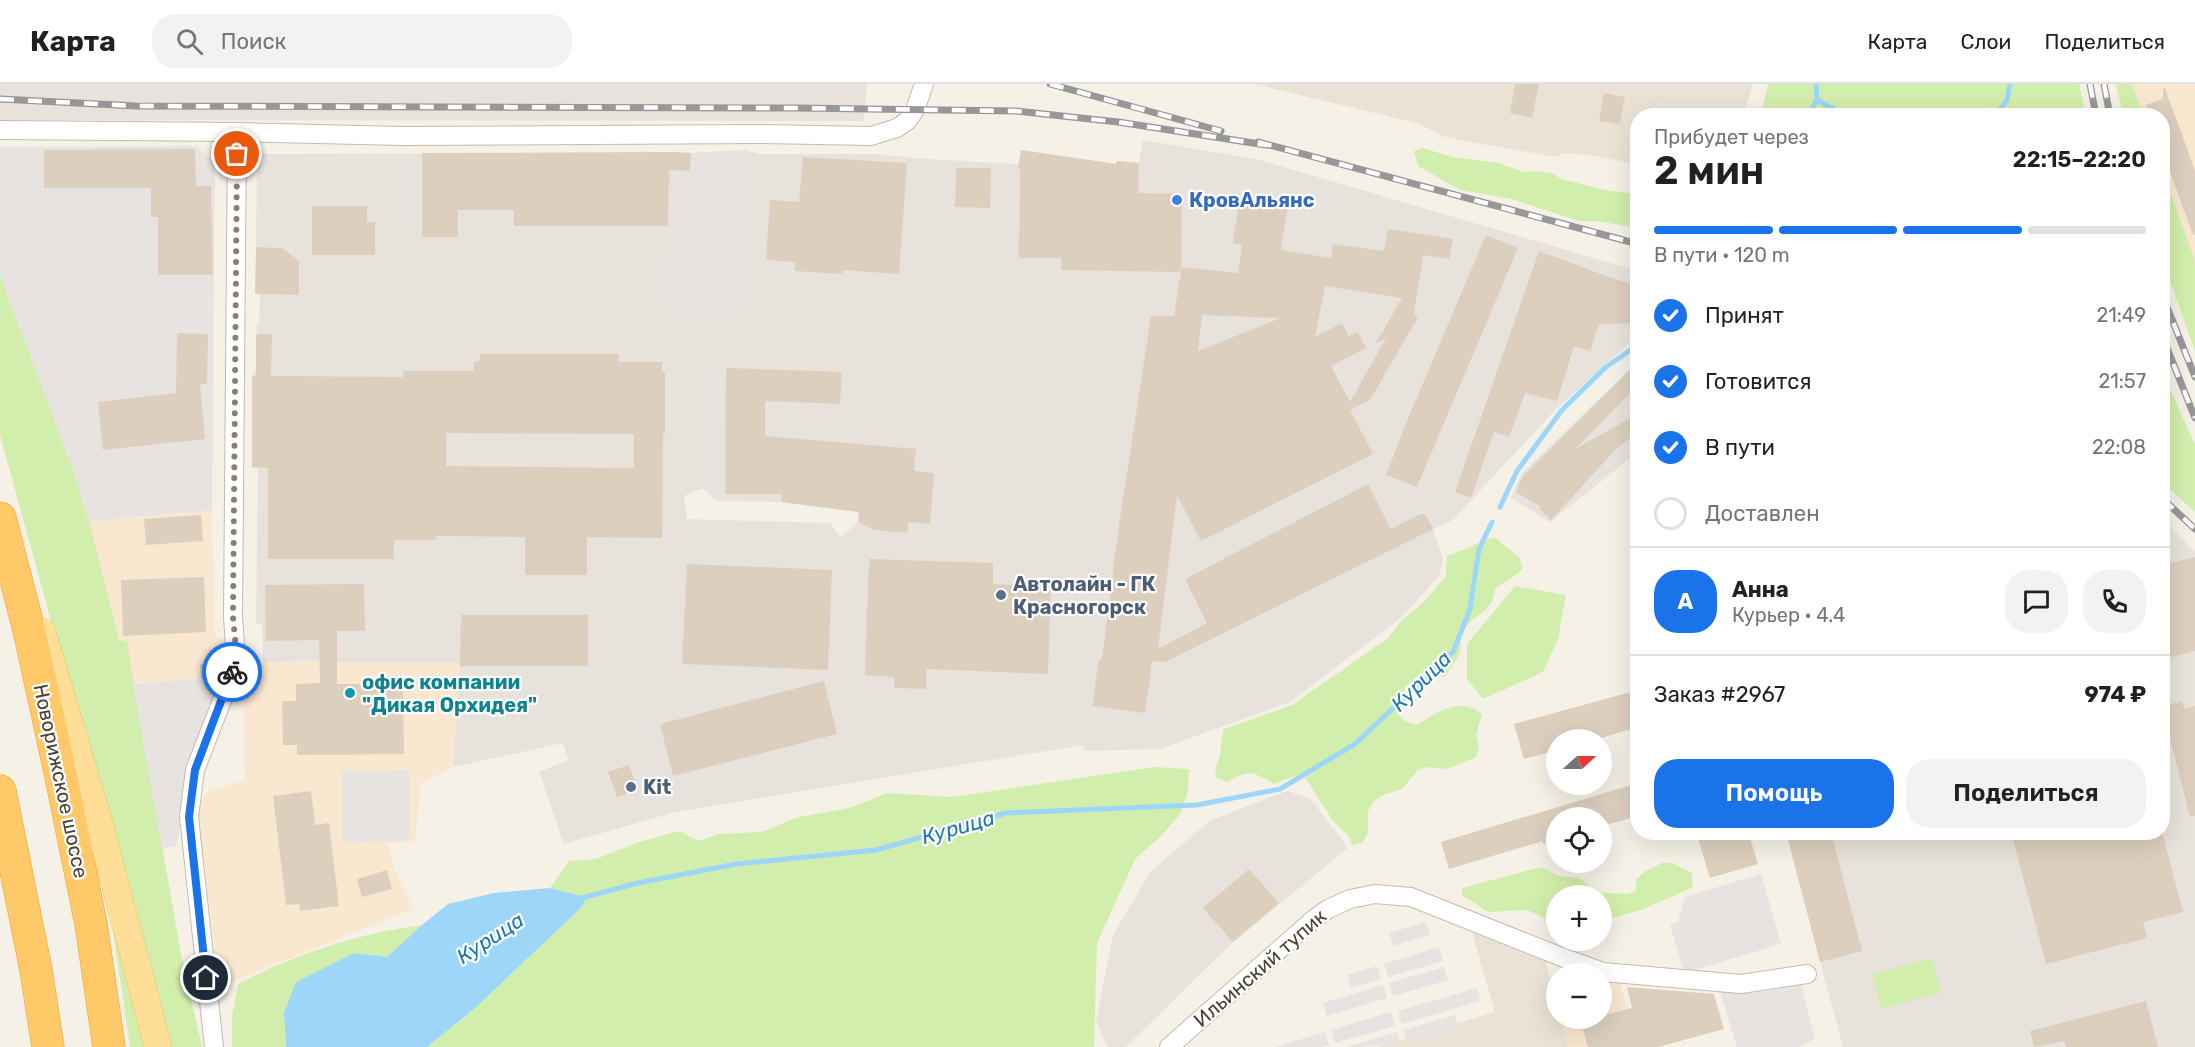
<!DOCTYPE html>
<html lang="ru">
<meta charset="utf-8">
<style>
:root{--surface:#fff;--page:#f2f2f2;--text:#202124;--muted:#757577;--line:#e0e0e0;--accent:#1a73e8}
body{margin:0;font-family:Rubik,sans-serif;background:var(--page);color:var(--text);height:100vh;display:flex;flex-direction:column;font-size:22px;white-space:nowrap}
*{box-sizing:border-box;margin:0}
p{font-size:20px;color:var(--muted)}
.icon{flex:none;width:33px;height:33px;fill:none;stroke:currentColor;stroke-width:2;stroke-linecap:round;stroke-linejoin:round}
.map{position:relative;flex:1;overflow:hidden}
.side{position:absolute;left:1630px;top:24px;width:540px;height:732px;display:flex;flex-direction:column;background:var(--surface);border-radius:24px;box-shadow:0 6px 24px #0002}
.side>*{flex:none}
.needle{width:39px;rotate:69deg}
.buttons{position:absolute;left:1546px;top:645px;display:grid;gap:12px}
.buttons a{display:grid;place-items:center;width:66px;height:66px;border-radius:50%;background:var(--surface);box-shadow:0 6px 24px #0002;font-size:30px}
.pin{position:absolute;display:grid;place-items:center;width:51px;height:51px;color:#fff;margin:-26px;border:3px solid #fff;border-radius:50%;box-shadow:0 2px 6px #0007}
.courier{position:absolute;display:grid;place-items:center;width:60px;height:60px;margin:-30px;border:4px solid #1a73e8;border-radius:50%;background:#fff;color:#222;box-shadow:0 2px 8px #0007}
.headline em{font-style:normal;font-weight:600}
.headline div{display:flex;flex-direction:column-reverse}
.headline{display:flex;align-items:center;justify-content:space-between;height:102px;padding:0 24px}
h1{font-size:39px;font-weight:600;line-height:45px}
.bar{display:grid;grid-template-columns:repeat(4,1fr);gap:9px 6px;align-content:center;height:72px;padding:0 24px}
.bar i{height:8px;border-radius:4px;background:var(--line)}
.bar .on{background:var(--accent)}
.bar p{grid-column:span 4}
.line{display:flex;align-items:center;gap:15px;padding:0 24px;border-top:2px solid var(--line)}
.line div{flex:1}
.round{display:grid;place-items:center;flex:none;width:63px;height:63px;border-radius:24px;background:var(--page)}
ol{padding:0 24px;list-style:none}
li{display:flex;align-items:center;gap:18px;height:66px}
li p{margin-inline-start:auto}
li .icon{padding:6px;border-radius:50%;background:var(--accent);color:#fff;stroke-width:4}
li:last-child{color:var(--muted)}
li i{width:33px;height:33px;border:3px solid var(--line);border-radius:50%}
.button{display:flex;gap:12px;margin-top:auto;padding:12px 24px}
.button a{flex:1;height:69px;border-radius:24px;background:var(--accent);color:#fff;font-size:24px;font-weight:600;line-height:69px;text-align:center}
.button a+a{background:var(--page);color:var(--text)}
header{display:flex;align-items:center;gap:36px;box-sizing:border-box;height:84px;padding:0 30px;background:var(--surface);border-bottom:2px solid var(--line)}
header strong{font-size:28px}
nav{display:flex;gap:33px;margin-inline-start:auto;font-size:21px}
.search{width:420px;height:54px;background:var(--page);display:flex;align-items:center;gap:15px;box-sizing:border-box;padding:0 21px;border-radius:24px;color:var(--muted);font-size:22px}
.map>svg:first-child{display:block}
.residential{fill:#eae3d5}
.commercial{fill:#f9e7d0}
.industrial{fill:#e8e2dc;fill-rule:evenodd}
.green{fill:#d2eeac}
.parking{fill:#e6e3e0}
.water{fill:#9dd6f9}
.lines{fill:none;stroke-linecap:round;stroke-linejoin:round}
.stream{stroke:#9dd6f9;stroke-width:5}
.building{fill:#dccfbe;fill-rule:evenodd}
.street-casing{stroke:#c5bbac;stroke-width:20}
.primary-casing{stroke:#f1bf59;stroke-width:28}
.highway-casing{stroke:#ef9f28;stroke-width:33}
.street{stroke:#fff;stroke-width:18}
.primary{stroke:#ffde97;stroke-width:27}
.highway{stroke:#ffc869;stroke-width:32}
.rail-casing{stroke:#979797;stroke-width:7}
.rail{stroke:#fff;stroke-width:4.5;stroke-dasharray:14;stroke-linecap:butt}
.done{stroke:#867f73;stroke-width:6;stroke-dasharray:0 10.8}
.route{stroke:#1a73e8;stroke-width:8}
.shop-dot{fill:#3f7fe0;stroke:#fff;stroke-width:2}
.service-dot{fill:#5c6f8a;stroke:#fff;stroke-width:2}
.culture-dot{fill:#0f9aa8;stroke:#fff;stroke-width:2}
.labels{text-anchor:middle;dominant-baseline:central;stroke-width:4.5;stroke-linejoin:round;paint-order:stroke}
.shop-label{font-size:20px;font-weight:bold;fill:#366cbe;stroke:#fff;text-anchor:start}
.service-label{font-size:20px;font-weight:bold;fill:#4e5e75;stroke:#fff;text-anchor:start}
.culture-label{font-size:20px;font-weight:bold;fill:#0d838f;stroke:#fff;text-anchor:start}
.street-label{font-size:20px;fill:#4a4135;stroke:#fff}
.water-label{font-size:21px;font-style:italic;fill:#1f78b1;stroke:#fff}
</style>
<header>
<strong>Карта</strong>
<div class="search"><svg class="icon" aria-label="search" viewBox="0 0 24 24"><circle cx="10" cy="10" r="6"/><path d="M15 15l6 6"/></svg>Поиск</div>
<nav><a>Карта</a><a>Слои</a><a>Поделиться</a></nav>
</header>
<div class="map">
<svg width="2195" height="963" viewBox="0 0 2195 963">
<rect width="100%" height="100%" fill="#f5f1e7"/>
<path class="residential" d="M1255,0h498l-9,31 -106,1v48l-50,-9 -26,-2 -5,4 -87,-15 -28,-6 -22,-12z
M1471,845l74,31 12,44v14l4,1 7,28h-190l117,-35z"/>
<path class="commercial" d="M2132,0h63v177l-32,-89v-56l-20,-1z
M212,426l3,127 10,3 -3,29 -4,9 -85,6 -6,-41 -8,-3 -30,-119z
M319,557l18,21 123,-1 -7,106 -32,16 -6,58 -27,2 5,23 20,43 -193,77 -23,-179 11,-16 37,-11 -1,-82 19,-36 56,-1z
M1602,895l18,4 17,64h-69l-7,-28 41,-1z"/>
<path class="industrial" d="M0,0h867l-3,37 -864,-1z
M1143,56l113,19 382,112v64l-84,76 -101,109 -20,9 10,30 -4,17 -37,41 -112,85 -130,47 -75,2 -2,-6 -408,67 -111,32 -25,-72 29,-12 -5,-17 -110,24 7,-105h-123l-18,-21v20l-56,1 -1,-39 -6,1 2,-156 -6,-1v-91l4,-7 1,-47h2l1,-28 39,1v-16l-5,-1v-21l-11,-9 -27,-1 1,-93 411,-1 15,17 -1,83h-11v59l78,-141 -4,-21 14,4h119l48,5 93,5 2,-14 95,14 1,-3 22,2zM702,404l15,13 64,1 78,10 -1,10 -17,15 -11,-14 -143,-4 -3,-23z
M1638,280v88l-88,70 -39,-24 11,-25 109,-105z
M2163,436l32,32v495h-352l-57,-214 377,-1z
M1287,707l23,7 38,50 -115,94 -107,105h-18l-12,-25 17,-87 38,-64 60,-51z"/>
<path class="green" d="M1768,0h311l7,31h-325z
M2116,0h16l11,31h-20z
M1423,64l29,9 47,6 24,9 13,-1 16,2 9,6 49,12 20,2 8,4v31l-41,-7h-18l-67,-22 -52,-9 -42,-24 -4,-15z
M2163,88l32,89v90l-32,-90z
M0,191l71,189 18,57 30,119 8,2 54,313 21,92h-34l-168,-612z
M2163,289l32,72v67l-32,-29z
M1494,453l25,20 4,11c-8,9 -18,13 -28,21 -2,24 -20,24 -31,40 -5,8 -2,15 -4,23 -3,9 -10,17 -15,25l-21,-5 -17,13 -11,19 2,11 9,7 10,3c20,-13 43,-29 65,-11l-6,21 3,11 -3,11 -29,12 -21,-2 -9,4 -15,18 -19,6 -9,6 -6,10v22l-6,10 -10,2 -4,-10 -15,-14 -28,-44 -11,-1 -20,8c-23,-13 -23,-15 -47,-2l-10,-4 -2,-10c7,-12 5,-25 9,-39l68,-24 96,-67 13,-17 23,-19 22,-26 1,-20z
M1515,502l51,9 -8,44 -15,33 -60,27 -16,-20v-35z
M1154,683l35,2 -1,21 -7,23 -21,24 -25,22 -38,84 -3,104h-667l47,-38 109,-103 1,-9 -34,-9 19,-27 27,-2 43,-17 40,-11 20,10 20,-7 43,-2 36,-15 52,-9 37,-15 65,4z
M1662,779h10l20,10 1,14 -49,22 -42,12v-25h-45l-1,27 -29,-13 -39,2 -26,-17v-7l79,-21 18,9 21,2 15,14 32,2 9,-3v-11l8,-8z
M109,819l37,144h-16z
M422,841l-35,32 -33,-4 -70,60 2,34h-54v-31l6,-32c58,-30 118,-50 184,-59z
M1932,874l9,35 -60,16 -9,-35z"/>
<path class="parking" d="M196,62l19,17 -3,347 -123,11 -18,-57 -71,-189v-128z
M745,66l4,21 2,123 -17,18h-63v-59h11l1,-83 7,1 1,-18z
M218,594l-28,88 -13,80 -15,3 -29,-165z
M409,686l1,70 -67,3 -1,-72z
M1761,790l20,70 -97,29 -14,-48 8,-3 7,-25z
M1426,838l4,13 -37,11 -4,-13z
M1439,863l4,14 -55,16 -4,-13z
M1377,882l4,13 -30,9 -4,-13z
M1444,883l4,13 -55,16 -4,-13z
M1383,901l4,13 -60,18 -4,-13z
M1801,901l14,54 -17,8h-61l-17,-56 36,2z
M1477,904l3,13 -78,23 -4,-13z
M1391,928l4,14 -60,17 -4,-13z
M1455,931l4,14 -51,15 -5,-14z
M1325,948l4,13 -7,2h-47z
M1397,948l4,13 -54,2z"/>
<path class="water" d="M550,804l35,9 -2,9 -109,103 -47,38h-141l-2,-34 12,-31 58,-29 33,4 35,-32 26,-21 46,-11z"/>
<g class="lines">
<path class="stream" d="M1816,0l1,16
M1817,16l30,16
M1808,32l9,-16
M1995,32l12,-16 3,-16
M1500,423l17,-36 45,-61 44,-43 32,-22
M578,815l60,-16 98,-19 140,-14 130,-37 191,-8 83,-16 75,-45 98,-92 17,-43 9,-60 13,-27"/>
</g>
<path class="building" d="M1515,0h24l-7,34 -22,-5z
M2163,4h2l30,83v64h-2l-30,-83v-36h-13l-4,-11 17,-6z
M1604,9l21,4 -5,27 -21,-3z
M195,65l1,37h15l2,89h-55v-58h-7v-29h-107v-38z
M1021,66l95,14 1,-3 22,2 -1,30 44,1 -1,78 -120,-2v-12h-42l1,-88 -2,-1z
M676,68l15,1 -1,18 -21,-1 -1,56h-154v-16h-56v27h-36v-84z
M803,73l104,6 -8,111 -56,-4 -1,4 -47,-3v-9l-29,-2 4,-60 29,2z
M956,84h35l-1,40 -35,-1z
M1256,117l32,5 -7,44 50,8 2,-14 51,7 4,-22 65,10 -4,20 -26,-4 -9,58 4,4 -48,83 -20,10 23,44 -172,87 -24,-46 -19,154 49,-26 -22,-44 183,-95 23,45 29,-15h5l8,15 -268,133 -13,-1 -7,52 -53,-7 7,-46h3l16,-128 33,-216h23l8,-49 56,6 4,-28 -9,-2 6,-40 16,3zM1325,202l77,12 -26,45 10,-5 -36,64 -19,-36 35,-18 -8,-16 -9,4 -7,-13 -27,14zM1202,231l79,3 -83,33z
M312,122h55v16h8v33h-63z
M1486,151l32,13 -101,239 -31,-12 23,-59z
M256,163l27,1 16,13v34l-44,-1z
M1539,167l78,29 21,5v38l-39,1 -9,27 -16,-5 -17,55 -32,-8 -16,44 -15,-5 -23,66 -16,-6z
M177,249l31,1 -1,50h-7l5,55 -102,11 -5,-48 78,-9z
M256,250h16l-1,42 132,1v-6h71v-9l6,-1v-7h139l-1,8h44v10h3v62h-2l-1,104 -75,-1v38h-62v-38l-89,-1v4h-42v19h-126v-91l-16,-1v-91h4zM446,349l188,1v34l-188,-2z
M1638,278v23l-63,64 63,-35v18l-21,16 -66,72 -12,-11 2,-2 -25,-15 7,-16z
M726,284l116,4 -2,32 -75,-3v35l151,13 -2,22 20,2 -4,51 -21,-2 -2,11 -33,-3 -16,-8 1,-10 -78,-10 1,-8h-57z
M201,431l2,26 -57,4 -2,-26z
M2195,473v94l-32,8v-94z
M869,475l124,4v21l58,2 -3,88 -122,-5v20l-32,-1v-11l-29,-2z
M687,480l145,6 -4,100 -146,-6z
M204,493l2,55 -83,4 -2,-56z
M364,500l1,47h-28v53h66l1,70 -107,1v-10h-14l-1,-44h14v-17l24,-1 -1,-43 -53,1 -1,-56z
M461,531h127v51h-128z
M200,580h13l1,14h-13z
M824,597l13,53 -164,42 -13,-52z
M1638,606v37l-44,13h-37v10l-33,9 -10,-35z
M2182,617l2,8 11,-3v110l-5,1 -27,-107v-4z
M629,681l9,25 -21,7 -9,-25z
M1638,699v33l-36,10v-8h-45v22l-14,4v-3l-94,28 -8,-27z
M311,707l4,34 14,-2 10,83 -39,5 -1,-7 -13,1 -13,-109z
M1696,748h52l10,32 -48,14z
M1786,748h45l31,119 -42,11z
M2011,748h151l21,80 -40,10 4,16 -101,26z
M1249,785l30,34 -46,39 -30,-34z
M387,786l5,19 -30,8 -5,-18z
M1627,903l87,7 10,35 -66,18h-70l-7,-25 21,-4v-2l30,-8z
M2146,917l12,46h-92l-2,-6 -30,6 -4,-16z"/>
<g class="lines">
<g class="street-casing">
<path id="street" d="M0,46l237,2 165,4 358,-2 111,2 26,-8 10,-7 8,-11 9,-26
M214,963l-25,-230 6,-47 30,-77 11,-34 -3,-42 4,-485
M1169,963l145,-128 14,-10 22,-10 25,-5 36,3 153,61 39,14 138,12 66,-10"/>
</g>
<g class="primary-casing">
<path id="primary" d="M42,548l57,191 59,224"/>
</g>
<g class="highway-casing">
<path id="highway" d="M0,434l29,112 30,137 32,157 18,123
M0,707l36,179 12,77"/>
</g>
<use href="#street" class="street"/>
<use href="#primary" class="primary"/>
<use href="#highway" class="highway"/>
<g class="rail-casing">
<path id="rail" d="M1050,0l171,47
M2090,0l6,32
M2104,0l6,32
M0,15l136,7 660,2 220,3 102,11 148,23
M1258,58l380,102
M2163,213l32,80
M2163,254l32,80
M2163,415l32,30"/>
</g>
<use href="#rail" class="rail"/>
</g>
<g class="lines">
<path class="done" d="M232,588l4,-23 -3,-32 4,-463"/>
<path class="route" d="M206,894l-17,-161 6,-47 37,-98"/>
</g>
<circle class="shop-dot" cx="1177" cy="116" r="6"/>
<g class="service-dot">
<circle cx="1001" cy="511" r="6"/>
<circle cx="631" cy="703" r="6"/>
</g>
<circle class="culture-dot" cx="350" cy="609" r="6"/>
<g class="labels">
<g class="shop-label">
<text x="1189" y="116">КровАльянс</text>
</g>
<g class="service-label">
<text x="1013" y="500">Автолайн - ГК<tspan x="1013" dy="23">Красногорск</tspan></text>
<text x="643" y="703">Kit</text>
</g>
<g class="culture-label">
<text x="362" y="598">офис компании<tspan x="362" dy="23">"Дикая Орхидея"</tspan></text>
</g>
<g class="street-label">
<text transform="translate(61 697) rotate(78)">Новорижское шоссе</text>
<text transform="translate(1260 884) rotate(-41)">Ильинский тупик</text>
</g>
<g class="water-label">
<text transform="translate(1421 597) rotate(-45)">Курица</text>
<text transform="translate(958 743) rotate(-16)">Курица</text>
<text transform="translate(490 854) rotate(-33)">Курица</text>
</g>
</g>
</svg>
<div class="buttons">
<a><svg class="needle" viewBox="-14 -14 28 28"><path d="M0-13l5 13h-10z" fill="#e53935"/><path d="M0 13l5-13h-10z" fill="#757577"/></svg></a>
<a><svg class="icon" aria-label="locate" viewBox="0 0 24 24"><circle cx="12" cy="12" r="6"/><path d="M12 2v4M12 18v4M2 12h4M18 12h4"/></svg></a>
<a>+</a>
<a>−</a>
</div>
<div class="pin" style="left:237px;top:70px;background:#ea580c"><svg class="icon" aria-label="bag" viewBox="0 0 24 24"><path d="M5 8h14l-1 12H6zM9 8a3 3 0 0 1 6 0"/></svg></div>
<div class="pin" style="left:206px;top:894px;background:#1f2937"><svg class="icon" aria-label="home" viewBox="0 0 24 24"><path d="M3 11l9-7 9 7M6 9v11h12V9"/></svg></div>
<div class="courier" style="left:232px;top:588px"><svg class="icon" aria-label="bike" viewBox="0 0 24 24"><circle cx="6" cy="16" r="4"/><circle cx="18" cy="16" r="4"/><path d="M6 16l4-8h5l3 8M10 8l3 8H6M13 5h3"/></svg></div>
<section class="side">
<div class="headline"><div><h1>2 мин</h1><p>Прибудет через</p></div><em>22:15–22:20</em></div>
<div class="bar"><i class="on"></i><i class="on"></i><i class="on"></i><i></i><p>В пути · 120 m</p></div>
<ol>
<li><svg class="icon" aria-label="check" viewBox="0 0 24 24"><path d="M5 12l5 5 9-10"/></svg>Принят<p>21:49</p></li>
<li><svg class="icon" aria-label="check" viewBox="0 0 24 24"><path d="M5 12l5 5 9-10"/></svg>Готовится<p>21:57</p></li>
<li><svg class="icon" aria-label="check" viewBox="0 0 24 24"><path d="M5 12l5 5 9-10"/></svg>В пути<p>22:08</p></li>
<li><i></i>Доставлен</li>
</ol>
<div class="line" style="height:108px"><b class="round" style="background:var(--accent);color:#fff">А</b><div><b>Анна</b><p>Курьер · 4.4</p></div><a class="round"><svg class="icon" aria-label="chat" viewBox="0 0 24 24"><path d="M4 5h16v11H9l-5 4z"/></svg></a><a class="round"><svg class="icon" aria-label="phone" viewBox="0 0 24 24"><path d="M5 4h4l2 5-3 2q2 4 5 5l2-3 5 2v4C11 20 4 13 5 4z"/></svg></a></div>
<div class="line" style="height:78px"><div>Заказ #2967</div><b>974 ₽</b></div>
<div class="button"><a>Помощь</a><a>Поделиться</a></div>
</section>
</div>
